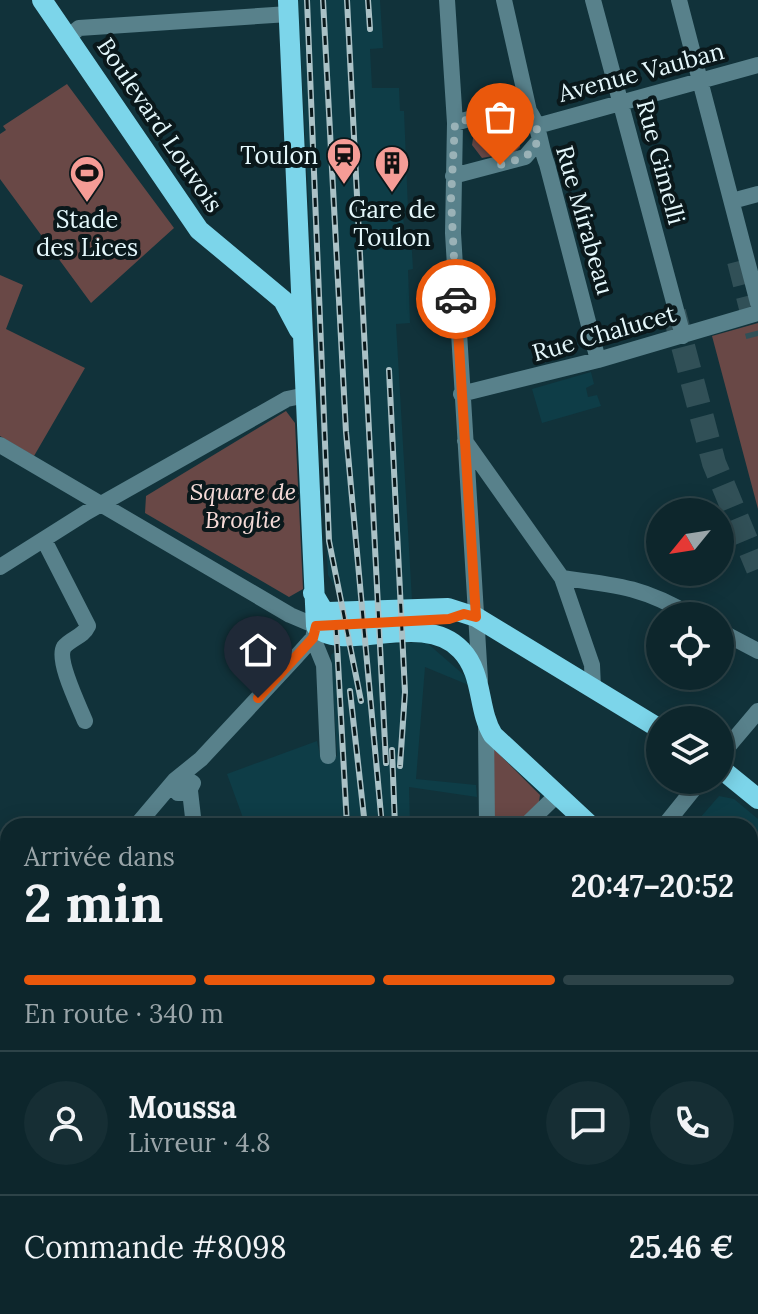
<!DOCTYPE html>
<html lang="fr">
<meta charset="utf-8">
<style>
:root{--surface:#0d262c;--page:#162e34;--text:#f1f3f6;--muted:#9aa5a9;--line:#2d4348;--accent:#ea580c}
body{margin:0;font-family:Lora,serif;background:var(--page);color:var(--text);height:100vh;display:flex;flex-direction:column;font-size:30px;white-space:nowrap}
*{box-sizing:border-box;margin:0}
p{font-size:26px;color:var(--muted)}
.icon{flex:none;width:44px;height:44px;fill:none;stroke:currentColor;stroke-width:2;stroke-linecap:round;stroke-linejoin:round}
.map{position:relative;flex:1;overflow:hidden}
.sheet{position:absolute;left:0px;top:818px;width:758px;height:496px;display:flex;flex-direction:column;background:var(--surface);border-radius:24px 24px 0 0;box-shadow:0 4px 20px #0003,0 0 0 2px var(--line)}
.sheet>*{flex:none}
.needle{width:52px;rotate:240deg}
.tools{position:absolute;left:646px;top:498px;display:grid;gap:16px}
.tools a{display:grid;place-items:center;width:88px;height:88px;border-radius:50%;background:var(--surface);box-shadow:0 4px 20px #0003,0 0 0 2px var(--line);font-size:40px}
.pin{position:absolute;display:grid;place-items:center;width:68px;height:68px;color:#fff;margin:-82px -34px;border-radius:50% 50% 50% 0;rotate:-45deg;box-shadow:0 0 8px #0007}
.pin .icon{rotate:45deg}
.courier{position:absolute;display:grid;place-items:center;width:80px;height:80px;margin:-40px;border:6px solid #ea580c;border-radius:50%;background:#fff;color:#222;box-shadow:0 2px 10px #0007}
.overview em{font-style:normal;font-weight:800}
.overview div{display:flex;flex-direction:column-reverse}
.overview{display:flex;align-items:center;justify-content:space-between;height:136px;padding:0 24px}
h1{font-size:52px;font-weight:800;line-height:60px}
.bar{display:grid;grid-template-columns:repeat(4,1fr);gap:12px 8px;align-content:center;height:96px;padding:0 24px}
.bar i{height:10px;border-radius:6px;background:var(--line)}
.bar .active{background:var(--accent)}
.bar p{grid-column:span 4}
.line{display:flex;align-items:center;gap:20px;padding:0 24px;border-top:2px solid var(--line)}
.line div{flex:1}
.round{display:grid;place-items:center;flex:none;width:84px;height:84px;border-radius:42px;background:var(--page)}
.map>svg:first-child{display:block}
.built{fill:#0e3d47}
.green{fill:#694846}
.lines{fill:none;stroke-linecap:round;stroke-linejoin:round}
.highway-tunnel{stroke:#315057;stroke-width:24;stroke-dasharray:24 12;stroke-linecap:butt}
.minor{stroke:#58818b;stroke-width:16}
.major{stroke:#7cd5ea;stroke-width:20}
.rail-casing{stroke:#aac1c6;stroke-width:6}
.rail{stroke:#0a181b;stroke-width:3;stroke-dasharray:9;stroke-linecap:butt}
.done{stroke:#9ab2b7;stroke-width:8;stroke-dasharray:0 14.4}
.route{stroke:#ea580c;stroke-width:10}
.labels{text-anchor:middle;dominant-baseline:central;stroke-width:8;stroke-linejoin:round;paint-order:stroke}
.street-label{font-size:24px;fill:#e4f7fb;stroke:#0a181b}
.poi-label{font-size:24px;fill:#e4f7fb;stroke:#0a181b}
.park-label{font-size:24px;font-style:italic;fill:#f6dbd8;stroke:#0a181b}
</style>
<div class="map">
<svg width="758" height="1314" viewBox="0 0 758 1314">
<rect width="100%" height="100%" fill="#11323a"/>
<path class="built" d="M298,0h82l3,48 -13,1 2,39h27l1,23h4l4,99 -5,1 1,21 7,3 2,34 -5,1 2,53 -14,1 16,276 -67,3 -17,-28z
M591,372l3,12 -8,4 2,9 9,-2 4,11 -59,17 -10,-34z
M426,642l46,40 -1,4 -46,-19 -9,112 60,6 1,12 -68,-10 1,39h-164l-19,-52 90,-33 3,14 17,1 -6,-101 10,-9z
M719,796l15,3 24,20v120l-8,-4v-109h-57z
M305,1306h126l-6,8h-119z"/>
<path class="green" d="M67,84l107,144 -83,75 -91,-124v-45l6,-4 -3,-4z
M506,118l14,11v18l-5,5 -33,6 -10,-13 2,-13 11,-8z
M0,275l23,10 -17,44 79,39 -51,88 -34,-20z
M758,323v186l-46,-173z
M286,411l9,12 8,166 -14,8 -144,-84 1,-17z
M494,749l46,46 -1,7 -23,24h-23z"/>
<g class="lines">
<path class="highway-tunnel" d="M739,261l19,75
M674,312l40,151 44,106"/>
<path class="minor" d="M447,0l8,123 -2,110 27,447
M504,0l25,111c11,15 11,36 18,53l51,196
M593,0l90,336
M679,0l79,303
M68,37l11,-9 210,-14
M455,123l59,-17 15,5
M537,126l221,-61
M453,176l72,-19 13,-15
M732,201l26,-7
M461,394l137,-34 160,-47
M465,441l97,137c55,7 81,9 130,38
M0,445l290,170 26,11 -3,12 -18,20 -94,101 -26,21 -39,46
M44,540l44,86c-5,11 -17,12 -24,21 -8,13 15,59 21,74
M0,567l87,-55 200,-113 19,-4
M562,578l30,87 1,23
M720,631l38,20
M313,638l11,27 4,91
M486,725l1,101
M720,756l38,-45
M174,783l4,10h10l5,-10 -11,-7
M190,791l4,35
M525,826l33,-32
M664,826l37,-46
M0,940l8,-4
M0,1032l8,-4
M750,1050l8,-3
M0,1097l8,14
M0,1180l8,-4
M750,1190l8,63
M295,1306v8
M475,1306l2,8
M528,1306l2,8"/>
<path class="major" d="M42,0l157,230 84,70 16,30
M288,0l28,626c24,29 108,-17 145,24 23,24 16,59 32,85l98,91
M313,593l10,17 5,2 120,-4 28,9 184,112
M720,768l38,31
M750,950l8,5"/>
<g class="rail-casing">
<path id="rail" d="M307,0l22,541 32,160
M323,0l23,432 36,394
M347,0l39,763
M368,0l2,29
M389,370l16,322 -5,74
M336,626l11,200
M350,691l15,135
M392,750l3,76
M413,1306v8"/>
</g>
<use href="#rail" class="rail"/>
</g>
<g class="lines">
<path class="done" d="M456,299l-5,-101 4,-75 67,-17 15,20 -1,21 -11,10 -25,8"/>
<path class="route" d="M258,698l55,-60 3,-12 133,-7 15,-5 12,3 -20,-318"/>
</g>
<defs>
<g id="station-pin" transform="scale(1.8)"><path d="M0 17L-7.5 6A9.5 9.5 0 1 1 7.5 6Z" fill="#f59c96" stroke="#0a181b"/><path d="M-3-6H3Q5-6 5-4V2Q5 4 3 4L4.5 6H3L1.5 4h-3L-3 6H-4.5L-3 4Q-5 4-5 2V-4Q-5-6-3-6ZM-3.5-4v3h7v-3ZM-3.5 1v1.5H-2V1ZM2 1v1.5H3.5V1Z" fill="#111"/></g>
<g id="building-pin" transform="scale(1.8)"><path d="M0 17L-7.5 6A9.5 9.5 0 1 1 7.5 6Z" fill="#f59c96" stroke="#0a181b"/><path d="M-4-6H4V6H1V3H-1V6H-4ZM-2.5-4.3h1.7v1.8h-1.7ZM.8-4.3h1.7v1.8H.8ZM-2.5-1h1.7V.8h-1.7ZM.8-1h1.7V.8H.8Z" fill="#111"/></g>
<g id="stadium-pin" transform="scale(1.8)"><path d="M0 17L-7.5 6A9.5 9.5 0 1 1 7.5 6Z" fill="#f59c96" stroke="#0a181b"/><path d="M0-5a6.5 5 0 1 0 0 10a6.5 5 0 1 0 0-10ZM-3.5-1.8h7v3.6h-7Z" fill="#111"/></g>
</defs>
<g fill-rule="evenodd">
<use href="#station-pin" x="344" y="155"/>
<use href="#building-pin" x="392" y="163"/>
<use href="#stadium-pin" x="87" y="173"/>
</g>
<g class="labels">
<g class="street-label">
<text transform="translate(641 72) rotate(-15)">Avenue Vauban</text>
<text transform="translate(160 125) rotate(56)">Boulevard Louvois</text>
<text transform="translate(661 162) rotate(75)">Rue Gimelli</text>
<text transform="translate(585 220) rotate(74)">Rue Mirabeau</text>
<text transform="translate(604 333) rotate(-16)">Rue Chalucet</text>
</g>
<g class="poi-label">
<text x="318" y="155" text-anchor="end">Toulon</text>
<text x="392" y="209">Gare de<tspan x="392" dy="28">Toulon</tspan></text>
<text x="87" y="219">Stade<tspan x="87" dy="28">des Lices</tspan></text>
</g>
<g class="park-label">
<text x="243" y="491">Square de<tspan x="243" dy="28">Broglie</tspan></text>
</g>
</g>
</svg>
<div class="tools">
<a><svg class="needle" viewBox="-14 -14 28 28"><path d="M0-13l5 13h-10z" fill="#e53935"/><path d="M0 13l5-13h-10z" fill="#9aa5a9"/></svg></a>
<a><svg class="icon" aria-label="locate" viewBox="0 0 24 24"><circle cx="12" cy="12" r="6"/><path d="M12 2v4M12 18v4M2 12h4M18 12h4"/></svg></a>
<a><svg class="icon" aria-label="layers" viewBox="0 0 24 24"><path d="M12 4l9 5-9 5-9-5zM3 14l9 5 9-5"/></svg></a>
</div>
<div class="pin" style="left:500px;top:165px;background:#ea580c"><svg class="icon" aria-label="bag" viewBox="0 0 24 24"><path d="M5 8h14l-1 12H6zM9 8a3 3 0 0 1 6 0"/></svg></div>
<div class="pin" style="left:258px;top:698px;background:#1f2937"><svg class="icon" aria-label="home" viewBox="0 0 24 24"><path d="M3 11l9-7 9 7M6 9v11h12V9"/></svg></div>
<div class="courier" style="left:456px;top:299px"><svg class="icon" aria-label="car" viewBox="0 0 24 24"><path d="M5 17H2v-5l4-1 3-4h7l3 4 3 1v5h-3M9 17h6M6 11h13"/><circle cx="7" cy="17" r="2"/><circle cx="17" cy="17" r="2"/></svg></div>
<section class="sheet">
<div class="overview"><div><h1>2 min</h1><p>Arrivée dans</p></div><em>20:47–20:52</em></div>
<div class="bar"><i class="active"></i><i class="active"></i><i class="active"></i><i></i><p>En route · 340 m</p></div>
<div class="line" style="height:144px"><a class="round"><svg class="icon" aria-label="person" viewBox="0 0 24 24"><circle cx="12" cy="8" r="4"/><path d="M4 21q1-7 8-7t8 7"/></svg></a><div><b>Moussa</b><p>Livreur · 4.8</p></div><a class="round"><svg class="icon" aria-label="chat" viewBox="0 0 24 24"><path d="M4 5h16v11H9l-5 4z"/></svg></a><a class="round"><svg class="icon" aria-label="phone" viewBox="0 0 24 24"><path d="M5 4h4l2 5-3 2q2 4 5 5l2-3 5 2v4C11 20 4 13 5 4z"/></svg></a></div>
<div class="line" style="height:104px"><div>Commande #8098</div><b>25.46 €</b></div>
</section>
</div>
